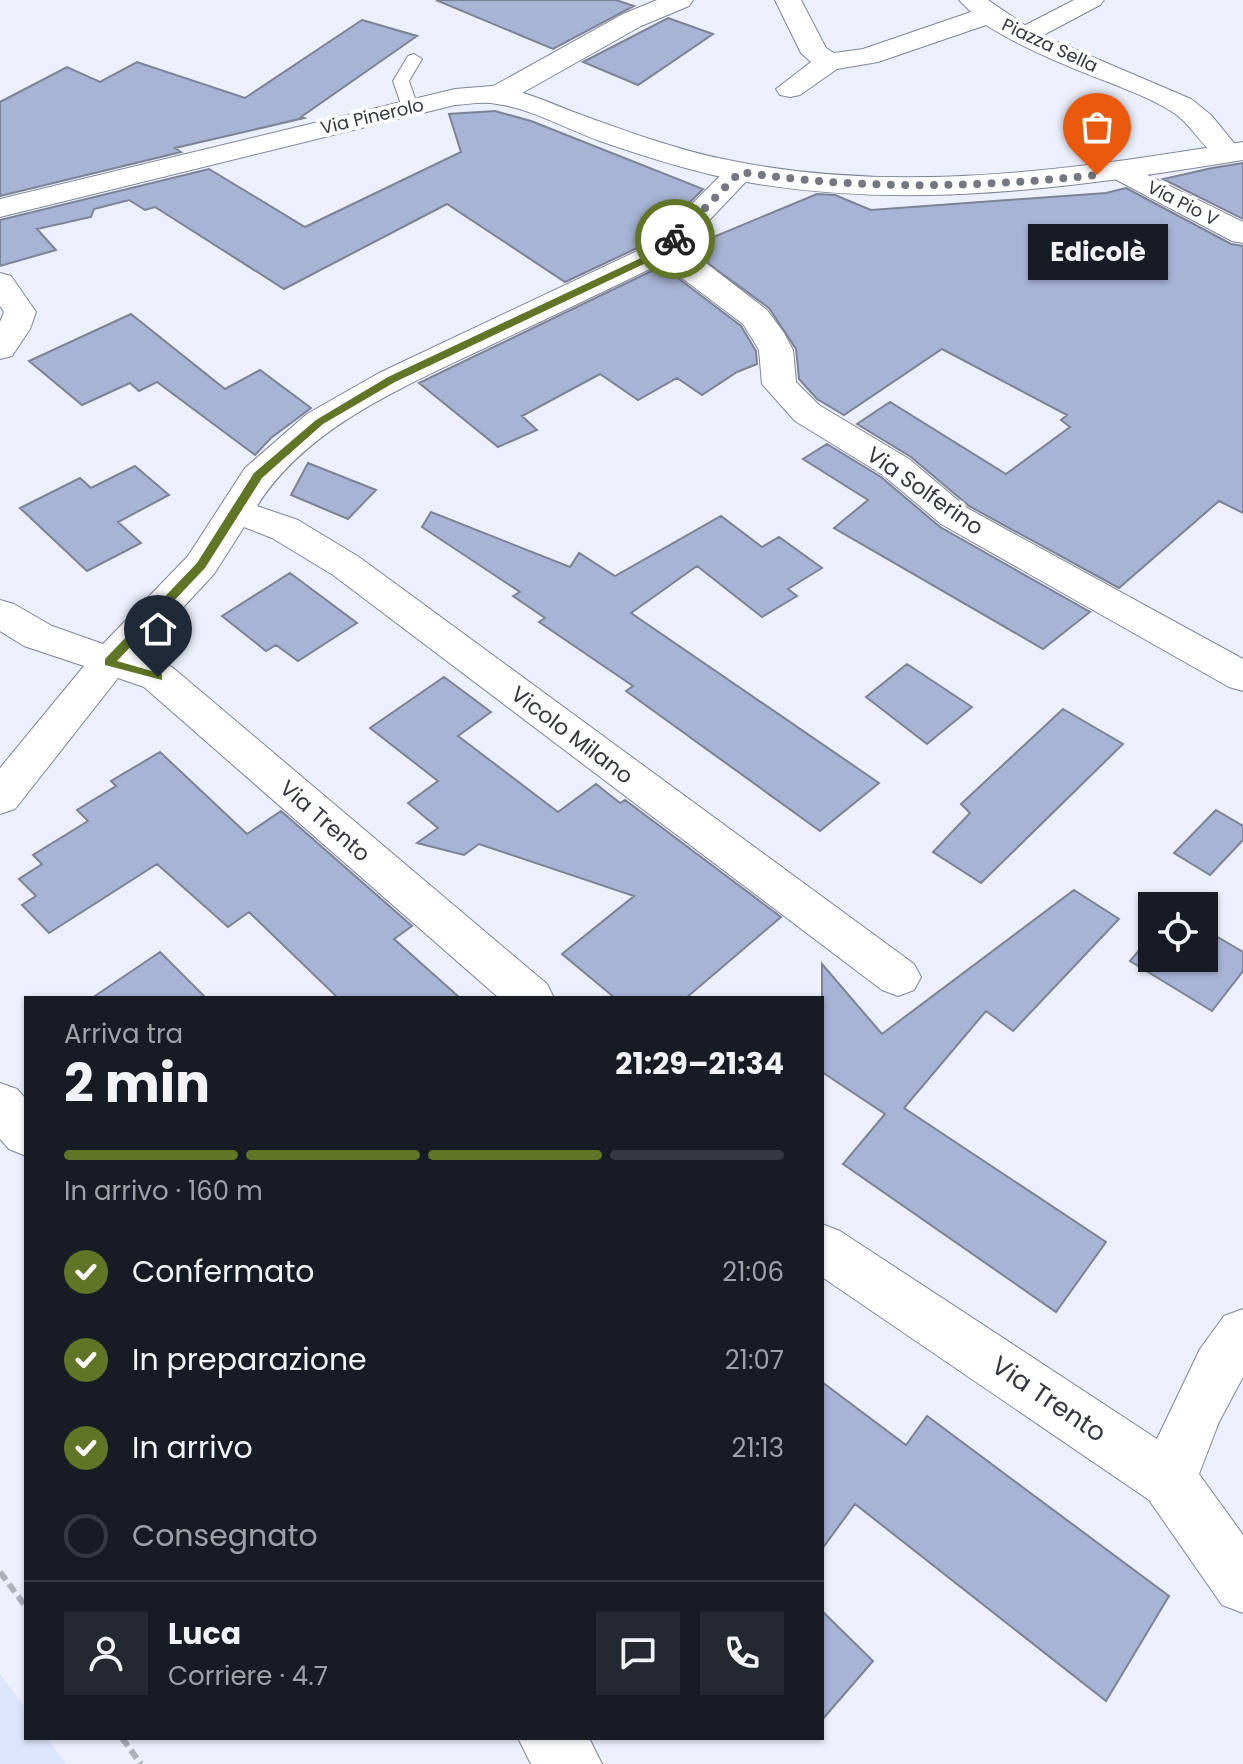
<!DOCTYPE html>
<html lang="it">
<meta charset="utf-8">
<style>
:root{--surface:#171b24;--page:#242831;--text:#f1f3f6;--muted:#9ea1a6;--line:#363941;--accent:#607525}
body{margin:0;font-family:Poppins,sans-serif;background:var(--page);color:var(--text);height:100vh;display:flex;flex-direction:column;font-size:30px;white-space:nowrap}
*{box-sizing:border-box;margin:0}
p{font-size:26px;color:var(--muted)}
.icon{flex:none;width:44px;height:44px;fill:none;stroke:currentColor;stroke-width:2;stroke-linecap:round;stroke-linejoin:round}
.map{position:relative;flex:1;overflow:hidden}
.details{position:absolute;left:24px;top:996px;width:800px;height:744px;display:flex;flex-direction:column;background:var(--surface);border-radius:0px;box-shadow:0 2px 6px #0004}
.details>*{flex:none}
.buttons{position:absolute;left:1138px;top:892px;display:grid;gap:16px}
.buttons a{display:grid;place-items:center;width:80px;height:80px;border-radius:0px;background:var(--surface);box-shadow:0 2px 6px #0004;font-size:40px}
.pin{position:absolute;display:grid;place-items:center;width:68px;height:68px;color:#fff;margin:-82px -34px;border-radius:50% 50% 50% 0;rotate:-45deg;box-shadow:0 0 8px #0007}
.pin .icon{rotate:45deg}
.courier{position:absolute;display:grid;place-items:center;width:80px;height:80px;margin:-40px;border:6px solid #607525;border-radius:50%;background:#fff;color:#222;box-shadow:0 2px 10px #0007}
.bubble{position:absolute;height:56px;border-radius:0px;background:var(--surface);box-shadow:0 2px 6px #0004;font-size:26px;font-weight:700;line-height:56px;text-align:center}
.headline em{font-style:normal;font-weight:700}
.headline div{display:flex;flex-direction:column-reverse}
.headline{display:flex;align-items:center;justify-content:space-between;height:136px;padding:0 40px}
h1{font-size:52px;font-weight:700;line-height:60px}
.bar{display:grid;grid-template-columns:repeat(4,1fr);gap:12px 8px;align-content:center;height:96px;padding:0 40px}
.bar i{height:10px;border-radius:6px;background:var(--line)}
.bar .current{background:var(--accent)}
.bar p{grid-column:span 4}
.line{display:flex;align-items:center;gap:20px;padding:0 40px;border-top:2px solid var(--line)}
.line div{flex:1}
.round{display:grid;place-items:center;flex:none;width:84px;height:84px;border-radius:0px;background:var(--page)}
ol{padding:0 40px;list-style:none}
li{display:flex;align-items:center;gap:24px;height:88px}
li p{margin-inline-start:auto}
li .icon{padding:8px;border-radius:50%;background:var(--accent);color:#fff;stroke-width:4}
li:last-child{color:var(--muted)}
li i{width:44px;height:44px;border:4px solid var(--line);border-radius:50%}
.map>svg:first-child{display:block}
.built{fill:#dde5fb}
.building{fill:#a8b4d5;stroke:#7c8395;stroke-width:2}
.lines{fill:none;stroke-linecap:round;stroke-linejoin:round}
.service-casing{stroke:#7e8598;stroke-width:2}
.pedestrian-casing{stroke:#7e8598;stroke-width:2}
.minor-casing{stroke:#7e8598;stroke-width:2}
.secondary-casing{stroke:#7e8598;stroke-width:2}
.path{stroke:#acb1bb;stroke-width:6;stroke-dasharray:10 5;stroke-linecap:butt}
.service{fill:#fff;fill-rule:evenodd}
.pedestrian{fill:#fff;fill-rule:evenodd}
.minor{fill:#fff;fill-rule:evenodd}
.secondary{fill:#fff;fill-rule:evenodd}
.route{fill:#607525}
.done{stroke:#757882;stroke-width:8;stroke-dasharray:0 14.4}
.labels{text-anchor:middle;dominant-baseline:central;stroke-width:8;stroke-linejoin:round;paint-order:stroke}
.far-street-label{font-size:18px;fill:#353840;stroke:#fff}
.street-label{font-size:22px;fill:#353840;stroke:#fff}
.near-street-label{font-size:26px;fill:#353840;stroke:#fff}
</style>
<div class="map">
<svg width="1243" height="1764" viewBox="0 0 1243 1764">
<rect width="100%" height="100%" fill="#ebf0fc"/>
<path class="built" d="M0,1674l26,35v29h21l19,26h-66z"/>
<path class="building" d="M436,0h180l18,6 -81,43z
M668,18l45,16 -75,51 -55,-23z
M362,20l55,16 -116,81 3,1 -129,30 6,4 -181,44v-94l67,-35 33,15 37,-20 108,36z
M495,111l36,10 172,68 -53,53 -85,40 -118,-78 -163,85 -129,-82 -10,3 -16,-10 -35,9 -3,8 -54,12 19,21 -56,16v-46l209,-51 96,58 156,-75 -12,-38z
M1243,163v56l-80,-40 49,-11z
M1126,188l105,56 12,2v267l-24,-12 -100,87 -150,-82 -58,-49 -54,-33 33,-22 116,72 64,-47 -9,-7 6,-5 -125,-66 -98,66 -27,-16 -18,-20 -3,-30 -27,-41 -82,-60 130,-54 18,1 36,15 235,-17z
M662,266l79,60 15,25 1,13 -20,8 -35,23 -25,-17 -39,22 -38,-26 -78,42 15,14 -39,17 -79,-64z
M131,314l94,75 35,-19 51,38 -40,30 -16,17 -98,-73 -18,9 -9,-8 -48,22 -53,-44z
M827,444l54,33 59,50 150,85 -47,37 -209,-121 34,-28 -65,-41z
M308,463l68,27 -28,29 -57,-24z
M135,466l34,29 -51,27 23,21 -54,28 -67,-63 60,-30 11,10z
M431,512l139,55 9,-14 36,23 106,-60 41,31 17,-10 43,31 -34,21 9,7 -35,21 -65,-51 -66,47 248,170 -59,48 -194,-140 7,-5 -94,-64 6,-4 -32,-22 7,-4 -98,-65z
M290,573l67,50 -59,38 -22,-16 -10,6 -44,-35z
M907,664l65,43 -45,37 -61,-47z
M444,677l47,35 -33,24 100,76 38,-28 24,19 5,-3 156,117 -95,81h-71l-53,-44 72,-58 -155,-52 -15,11 -47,-12 21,-15 -30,-25 30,-22 -68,-53z
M1063,709l60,35 -142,139 -48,-31 37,-39 -9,-9z
M160,752l87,82 34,-23 131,115 -18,13 66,59h-122l-89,-86 -21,15 -71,-63 -108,69 -27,-28 14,-9 -17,-17 23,-15 -9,-9 55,-34 -11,-11 39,-24 -5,-5z
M1216,810l27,16v14l-33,35 -36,-22z
M1074,890l45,29 -106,112 -27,-20 -82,97 202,134 -50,70 -213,-148 42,-50 -63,-42v-108l60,70z
M1204,929l39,23v19l-31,40 -82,-50 22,-26v23h52z
M160,952l46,46h-114z
M822,1382l84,63 21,-29 242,180 -63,105 -251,-197 -33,45z
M822,1611l51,50 -51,59z"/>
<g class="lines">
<g class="service-casing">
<path id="service" d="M414,54l8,5 -13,22 9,26 -8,5 -8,-5 -9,-26 15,-25z"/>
</g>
<g class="pedestrian-casing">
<path id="pedestrian" d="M1074,0h30l-4,5 -68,36h-18l-3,-5 3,-5z"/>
</g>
<g class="minor-casing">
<path id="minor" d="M657,0h36l-4,6 -48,20 -133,75 -10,2 -10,-2 -4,-6 4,-6 135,-75z
M775,0h26l25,48 8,5 29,-4 108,-37 -12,-12h29l41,28 26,13 136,58 20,16 32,39 -4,5c-29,8 -42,-31 -65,-46 -25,-16 -56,-27 -84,-38 -36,-14 -71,-29 -104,-50l-108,37 -41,7 -37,26 -10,2 -10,-2 -4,-6 35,-27 -10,-9z
M740,163l10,3 5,6 -73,77 20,11 65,50 17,23 9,17 3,32 23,23 90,54 58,49 276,151v32l-14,-4 -288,-163 -58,-49 -88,-54 -33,-37 -3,-34 -16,-26 -81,-61c-57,28 -114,55 -171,82 -83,40 -183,80 -234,161l41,14 61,37 555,407 7,13 -7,13 -16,6 -16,-6 -549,-415 -61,-37 -28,-11 -30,47 -76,82 34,11 375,317 7,14h-55l-355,-311 -26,-9 -103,131 -15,5v-46l84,-102 -60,-20 -24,-15v-31l14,4 38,22 51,18 85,-88 57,-88 62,-54 72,-41 273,-129 78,-78z
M1123,163l120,59v21l-11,-2 -119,-63 -5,-6 5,-6z
M0,273l11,3 25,36 -6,17 -18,27 -12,3v-37l4,-10 -4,-6z
M0,1083l17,6 9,10v57l-17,-7 -9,-10z
M822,1224l18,7 317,208 43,-90 24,-33 19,-7v68l-24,45 -20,52 44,61v78l-21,-8 -73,-105 -327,-223z
M518,1738h71l13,26h-71z"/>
</g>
<g class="secondary-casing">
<path id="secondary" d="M492,86c31,4 58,17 87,28 47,17 95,35 144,45 173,37 348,11 520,-17v18c-166,27 -334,52 -502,21 -48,-9 -95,-24 -141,-40 -31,-11 -70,-33 -103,-37 -14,-3 -28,0 -42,1l-455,112v-18l455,-110z"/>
</g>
<path class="path" d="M0,1572l26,35
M122,1738l19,26"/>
<use href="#service" class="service"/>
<use href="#pedestrian" class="pedestrian"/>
<use href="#minor" class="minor"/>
<use href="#secondary" class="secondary"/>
</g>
<path class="route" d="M675,236l5,3 -13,14 -272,129 -72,42 -61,54 -57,90 -88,93 45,13v6l-57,-15v-6l92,-96 57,-90 62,-53 72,-43 272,-128z"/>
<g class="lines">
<path class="done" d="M675,239l65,-67c122,18 234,16 357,3"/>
</g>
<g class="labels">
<g class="far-street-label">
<text transform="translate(1050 45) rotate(25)">Piazza Sella</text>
<text transform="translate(372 116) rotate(-13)">Via Pinerolo</text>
<text transform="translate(1183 203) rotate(27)">Via Pio V</text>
</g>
<g class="street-label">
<text transform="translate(925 491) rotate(35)">Via Solferino</text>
<text transform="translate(572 735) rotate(37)">Vicolo Milano</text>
<text transform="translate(325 821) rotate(41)">Via Trento</text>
</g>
<g class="near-street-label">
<text transform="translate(1049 1399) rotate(34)">Via Trento</text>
</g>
</g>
</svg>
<div class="buttons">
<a><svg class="icon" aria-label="locate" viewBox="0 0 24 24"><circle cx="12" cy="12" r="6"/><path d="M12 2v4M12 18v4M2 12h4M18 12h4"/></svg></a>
</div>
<div class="pin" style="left:1097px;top:175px;background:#ea580c"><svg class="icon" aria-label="bag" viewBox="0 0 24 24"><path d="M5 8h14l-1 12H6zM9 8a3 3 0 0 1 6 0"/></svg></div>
<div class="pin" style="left:158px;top:677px;background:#1f2937"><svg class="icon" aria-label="home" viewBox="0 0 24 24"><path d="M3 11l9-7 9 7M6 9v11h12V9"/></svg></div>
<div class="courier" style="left:675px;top:239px"><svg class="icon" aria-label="bike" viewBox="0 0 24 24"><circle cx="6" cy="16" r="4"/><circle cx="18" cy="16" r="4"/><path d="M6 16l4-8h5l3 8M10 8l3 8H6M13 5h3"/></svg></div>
<div class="bubble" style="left:1028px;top:224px;width:140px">Edicolè</div>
<section class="details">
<div class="headline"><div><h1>2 min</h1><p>Arriva tra</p></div><em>21:29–21:34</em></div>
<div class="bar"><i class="current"></i><i class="current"></i><i class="current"></i><i></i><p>In arrivo · 160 m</p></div>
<ol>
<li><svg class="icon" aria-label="check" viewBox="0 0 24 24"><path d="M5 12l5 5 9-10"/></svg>Confermato<p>21:06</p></li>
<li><svg class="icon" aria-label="check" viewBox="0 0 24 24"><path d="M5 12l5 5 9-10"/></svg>In preparazione<p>21:07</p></li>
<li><svg class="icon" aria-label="check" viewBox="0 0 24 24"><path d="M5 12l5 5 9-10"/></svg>In arrivo<p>21:13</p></li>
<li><i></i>Consegnato</li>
</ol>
<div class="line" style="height:144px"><a class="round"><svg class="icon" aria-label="person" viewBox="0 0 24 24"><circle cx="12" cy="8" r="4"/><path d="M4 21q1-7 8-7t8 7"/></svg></a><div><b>Luca</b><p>Corriere · 4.7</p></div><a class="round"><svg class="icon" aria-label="chat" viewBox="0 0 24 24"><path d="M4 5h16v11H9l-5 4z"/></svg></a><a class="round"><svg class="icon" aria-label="phone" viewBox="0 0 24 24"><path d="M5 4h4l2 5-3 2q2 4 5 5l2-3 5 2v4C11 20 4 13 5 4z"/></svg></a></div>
</section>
</div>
